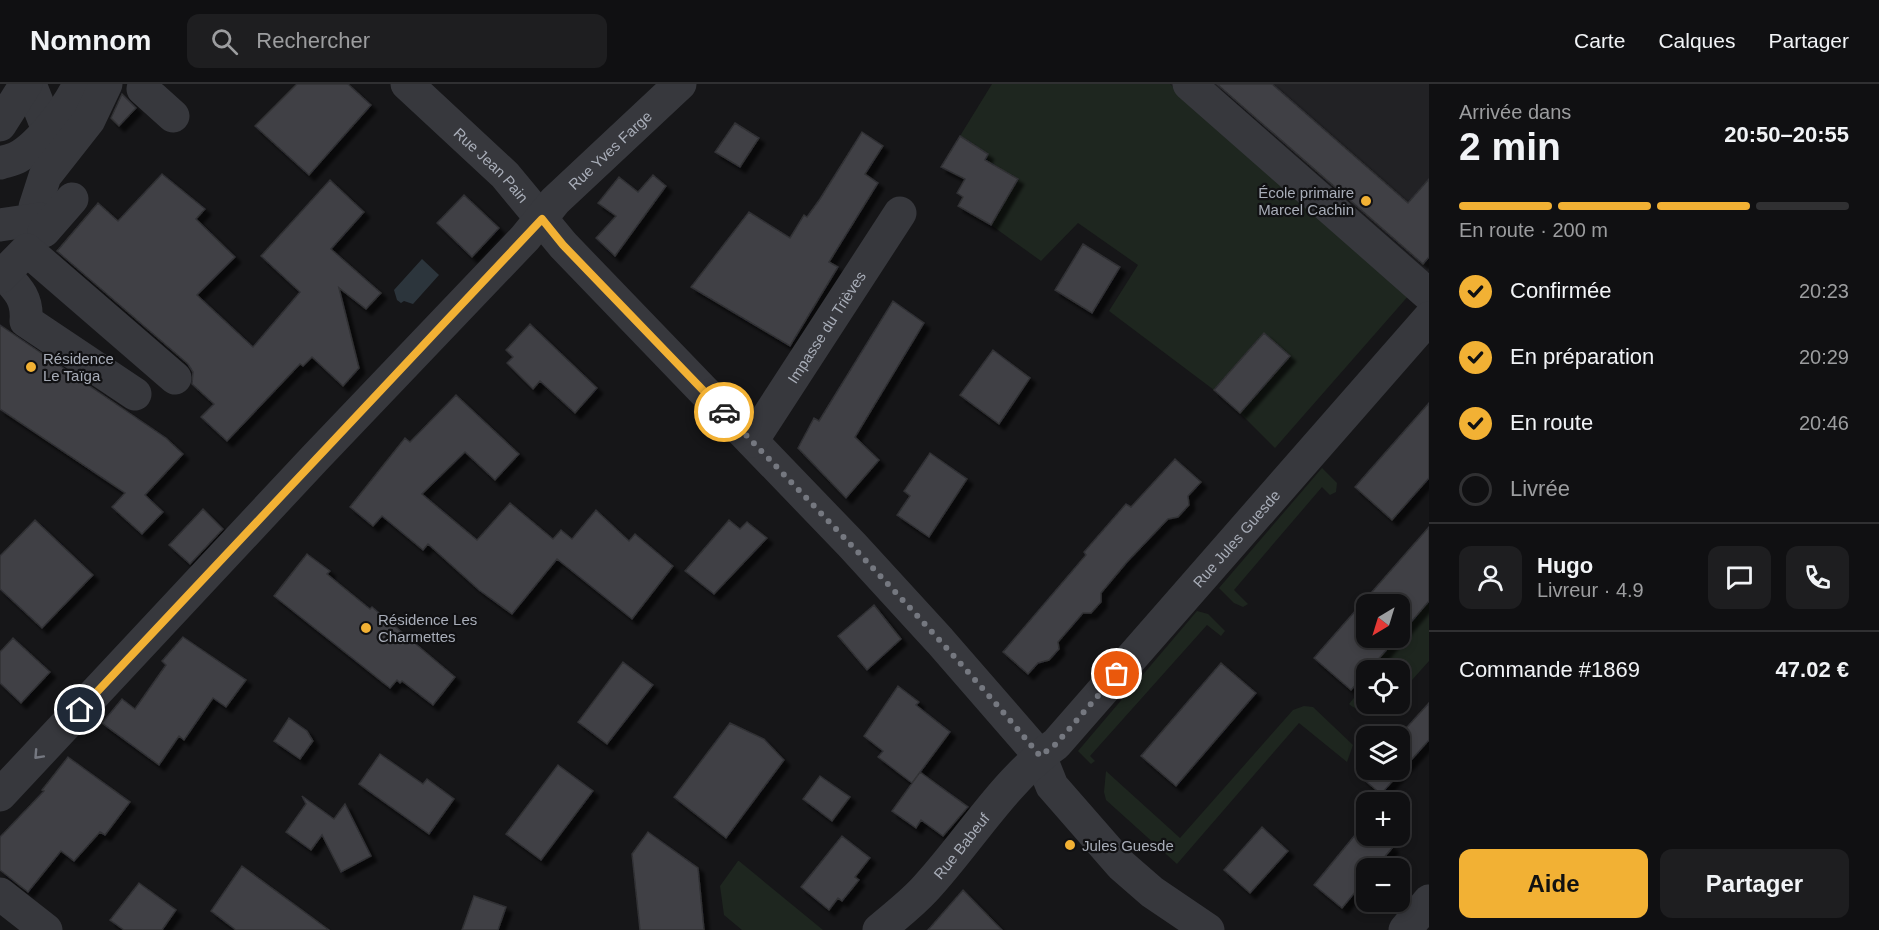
<!DOCTYPE html>
<html lang="fr">
<meta charset="utf-8">
<style>
:root{--surface:#101012;--page:#1e1e20;--text:#f1f3f6;--muted:#9c9d9f;--line:#303032;--accent:#f2b134}
body{margin:0;font-family:Arial,sans-serif;background:var(--page);color:var(--text);height:100vh;display:flex;flex-direction:column;font-size:22px;white-space:nowrap}
*{box-sizing:border-box;margin:0}
p{font-size:20px;color:var(--muted)}
.icon{flex:none;width:33px;height:33px;fill:none;stroke:currentColor;stroke-width:2;stroke-linecap:round;stroke-linejoin:round}
.map{position:relative;flex:1;overflow:hidden}
.side{display:flex;flex-direction:column;background:var(--surface);width:450px}
.side>*{flex:none}
.needle{width:39px;rotate:218deg}
.controls{position:absolute;left:1356px;top:510px;display:grid;gap:12px}
.controls a{display:grid;place-items:center;width:54px;height:54px;border-radius:12px;background:var(--surface);box-shadow:0 3px 9px #0003,0 0 0 2px var(--line);font-size:30px}
.pin{position:absolute;display:grid;place-items:center;width:51px;height:51px;color:#fff;margin:-26px;border:3px solid #fff;border-radius:50%;box-shadow:0 2px 6px #0007}
.courier{position:absolute;display:grid;place-items:center;width:60px;height:60px;margin:-30px;border:4px solid #f2b134;border-radius:50%;background:#fff;color:#222;box-shadow:0 2px 8px #0007}
.head em{font-style:normal;font-weight:800}
.head div{display:flex;flex-direction:column-reverse}
.head{display:flex;align-items:center;justify-content:space-between;height:102px;padding:0 30px}
h1{font-size:39px;font-weight:800;line-height:45px}
.bar{display:grid;grid-template-columns:repeat(4,1fr);gap:9px 6px;align-content:center;height:72px;padding:0 30px}
.bar i{height:8px;border-radius:4px;background:var(--line)}
.bar .current{background:var(--accent)}
.bar p{grid-column:span 4}
.line{display:flex;align-items:center;gap:15px;padding:0 30px;border-top:2px solid var(--line)}
.line div{flex:1}
.round{display:grid;place-items:center;flex:none;width:63px;height:63px;border-radius:12px;background:var(--page)}
ol{padding:0 30px;list-style:none}
li{display:flex;align-items:center;gap:18px;height:66px}
li p{margin-inline-start:auto}
li .icon{padding:6px;border-radius:50%;background:var(--accent);color:#111;stroke-width:4}
li:last-child{color:var(--muted)}
li i{width:33px;height:33px;border:3px solid var(--line);border-radius:50%}
.primary-button{display:flex;gap:12px;margin-top:auto;padding:12px 30px}
.primary-button a{flex:1;height:69px;border-radius:12px;background:var(--accent);color:#111;font-size:24px;font-weight:800;line-height:69px;text-align:center}
.primary-button a+a{background:var(--page);color:var(--text)}
header{display:flex;align-items:center;gap:36px;box-sizing:border-box;height:84px;padding:0 30px;background:var(--surface);border-bottom:2px solid var(--line)}
header strong{font-size:28px}
nav{display:flex;gap:33px;margin-inline-start:auto;font-size:21px}
.search{width:420px;height:54px;background:var(--page);display:flex;align-items:center;gap:15px;box-sizing:border-box;padding:0 21px;border-radius:12px;color:var(--muted);font-size:22px}
main{display:flex;flex:1;min-height:0}
.map>svg:first-child{display:block}
.built{fill:#222225}
.green{fill:#1e261f}
.water{fill:#2c353c}
.building{fill:#404145;stroke:#303034;stroke-width:1.5;filter:url(#shadow)}
.lines{fill:none;stroke-linecap:round;stroke-linejoin:round}
.street{stroke:#37383d;stroke-width:33}
.oneway{stroke:#757881}
.done{stroke:#757880;stroke-width:6;stroke-dasharray:0 10.8}
.route{stroke:#f2b134;stroke-width:8}
.poi-dot{fill:#f2b134;stroke:#111113;stroke-width:2}
.labels{text-anchor:middle;dominant-baseline:central;stroke-width:4.5;stroke-linejoin:round;paint-order:stroke}
.street-label{font-size:15px;fill:#a8adb8;stroke:#111113}
.poi-label{font-size:15px;fill:#a8adb8;stroke:#111113;text-anchor:start}
</style>
<header>
<strong>Nomnom</strong>
<div class="search"><svg class="icon" aria-label="search" viewBox="0 0 24 24"><circle cx="10" cy="10" r="6"/><path d="M15 15l6 6"/></svg>Rechercher</div>
<nav><a>Carte</a><a>Calques</a><a>Partager</a></nav>
</header>
<main>
<div class="map">
<svg width="1429" height="846" viewBox="0 0 1429 846">
<defs>
<filter id="shadow"><feDropShadow dx="5.5" dy="5.5" stdDeviation="1.5" flood-color="#0009"/></filter>
</defs>
<rect width="100%" height="100%" fill="#161618"/>
<path class="built" d="M1170,0h259v187l-19,23z"/>
<path class="green" d="M992,0h178l240,210 -135,154 -35,-35 49,-57 -25,-23 -50,57 -105,-79 29,-46 -60,-42 -37,38 -50,-36 27,-46 -33,-19 3,-6 -28,-18z
M1322,384l15,15 -1,9 -6,3 -8,-8 -88,103 14,14 -5,3 -9,-4 -15,-15z
M1429,517v60l-25,28 -4,-4v-15h-18l-8,-6z
M1197,527l11,3 17,17 -4,5 -14,-11 -117,131 5,5 -4,3 -13,-13z
M1366,599v21h25c-12,11 -29,11 -42,0z
M1304,622l9,1 40,38 -6,17 -48,-39 -122,141 -71,-64 -2,-8 2,-21 74,67 113,-128z
M738,777h1l84,69h-81l-18,-15 -4,-29z"/>
<path class="water" d="M422,175l17,16 -26,29 -9,-3 -3,2 -4,-3 -3,-10z"/>
<path class="building" d="M297,0h51l23,21 -62,70 -54,-49z
M1217,0h55l136,119 21,-24v78l-6,7z
M122,10l14,14 -17,18 -8,-8z
M735,39l24,15 -19,29 -25,-15z
M862,48l21,14 -18,28 13,9 -49,79 9,5 -48,79 -99,-59 58,-75 41,26 14,-23 3,2 13,-18z
M960,52l28,18 -3,6 33,19 -27,46 -33,-19 5,-9 -6,-4 8,-14 -24,-12z
M162,90l43,35 -9,10 39,38 -38,38 56,52 47,-55 -39,-36 69,-76 34,32 -33,37 50,44 -15,16 -27,-21 20,80 -16,18 -31,-29 -9,9 -3,-2 -73,77 -26,-24 13,-13 -22,-20 1,-12 -5,-8 -131,-113 41,-48 20,18z
M653,91l13,11 -51,70 -19,-18 20,-22 -18,-13 21,-26 19,15z
M464,111l35,33 -27,29 -35,-34z
M1083,160l37,23 -28,46 -37,-23z
M893,217l31,22 -69,114 24,23 -33,38 -48,-50 16,-30 5,3z
M530,240l67,64 -22,25 -35,-32 -7,8 -26,-26 6,-6 -7,-7z
M0,241l166,113 17,16 -38,41 18,17 -21,22 -30,-27 13,-14 -125,-84z
M1264,249l26,23 -50,57 -26,-23z
M993,266l37,28 -31,46 -39,-29z
M456,311l63,59 -24,26 -30,-28 -43,42 55,46 33,-37 43,36 8,-9 11,9 24,-29 33,31 6,-7 38,32 -41,53 -75,-60 -45,55 -33,-24 -51,-46 -5,6 -41,-34 -9,10 -23,-19 55,-69 5,4z
M1429,319v75l-37,42 -37,-33z
M930,369l37,26 -38,58 -32,-22 13,-19 -6,-5z
M1175,375l26,23 -13,14 1,9 -11,12 -10,2 -41,43 -26,31v9l-10,11h-8l-25,29 1,7 -10,11 -11,3 -10,11 -25,-22 83,-97 -2,-3 42,-48 5,3z
M203,425l20,20 -33,35 -21,-19z
M35,436l58,55 -51,53 -42,-39v-33z
M729,436l11,9 7,-7 20,16 -53,56 -29,-23z
M1429,443v74l-29,34v-31h-34v34h31l-46,52 -37,-32z
M307,470l23,17 -3,3 43,35 2,-2 83,70 -22,28 -31,-24 -2,2 -3,-3 -7,8 -116,-92z
M874,521l27,34 -34,31 -29,-34z
M183,553l63,43 -20,27 -13,-9 -29,42 -5,-4 -20,29 -57,-42 20,-24 13,10 31,-44 -4,-4z
M13,554l37,34 -29,31 -21,-20v-31z
M623,578l30,23 -46,59 -29,-22z
M1221,579l35,30 -80,93 -35,-30z
M898,602l21,16 -3,3 34,27 -38,51 -34,-26 5,-6 -19,-15z
M1429,619v37l-48,54 -19,-16 7,-8h31l-1,-34z
M289,634l18,13 6,10 -13,18 -26,-18z
M730,639l34,16 20,21 -58,78 -52,-41z
M380,670l43,30 4,-5 27,20 -25,35 -70,-50z
M68,673l62,45 -25,33 -5,-3 -26,29 -13,-10 -33,41 -28,-22v-33l44,-46 -2,-1z
M558,681l35,26 -52,69 -35,-26z
M920,688l48,35 -25,29 -22,-16 -5,8 -24,-17z
M820,692l30,21 -18,24 -29,-22z
M302,712l32,23 11,-15 26,52 -30,16 -19,-37 -11,15 -25,-18 20,-28z
M1365,739l1,13h13l14,11 -18,21h-9v11l-24,29 -28,-23z
M1262,743l26,24 -38,42 -26,-23z
M648,748l50,36 6,62h-64l-8,-76z
M842,752l28,22 -15,19 4,3 -17,21 -4,-3 -9,12 -28,-23z
M242,782l87,64h-93l-25,-19z
M139,799l37,27 -14,20h-38l-14,-10z
M963,806l39,40h-74z
M474,812l32,11 -8,23h-36z"/>
<g class="lines">
<g class="street">
<path d="M30,0l18,46"/>
<path d="M146,0l-3,5 30,27"/>
<path id="s1" d="M407,0l98,91 58,70 289,300 88,96 100,115 12,30 69,79 31,27 56,38"/>
<path d="M1189,0l240,211"/>
<path d="M0,41l26,-41"/>
<path d="M0,79c6,-2 13,-3 18,-6 22,-12 51,-51 61,-73"/>
<path d="M35,123l10,-31 44,-56 17,-36"/>
<path d="M0,141l40,-6"/>
<path d="M44,147l28,-32"/>
<path d="M4,190c14,15 24,25 22,47l109,73"/>
<path d="M0,193l27,-27 148,128"/>
<path id="s2" d="M752,357l148,-228"/>
<path id="s3" d="M0,711l315,-337 210,-220 30,-37 125,-117"/>
<path d="M0,810l46,36"/>
<path id="s4" d="M879,846c15,-13 31,-25 45,-40 44,-47 79,-108 132,-146l373,-426"/>
<path d="M1405,846l24,-29"/>
</g>
</g>
<defs><path id="oneway-chevron" d="M-2-3.5L2.5 0L-2 3.5" fill="none" stroke-width="1.6" stroke-linecap="round" stroke-linejoin="round" transform="scale(1.5)"/></defs>
<use class="oneway" href="#oneway-chevron" transform="translate(38 671) rotate(133)"/>
<g class="lines">
<path class="done" d="M724,328c108,113 217,224 316,344l16,-12 61,-70"/>
<path class="route" d="M80,626l462,-491 21,26 161,167"/>
</g>
<g class="poi-dot">
<circle cx="1366" cy="117" r="6"/>
<circle cx="31" cy="283" r="6"/>
<circle cx="366" cy="544" r="6"/>
<circle cx="1070" cy="761" r="6"/>
</g>
<g class="labels">
<g class="street-label">
<text stroke="none"><textPath href="#s3" startOffset="888">Rue Yves Farge</textPath></text>
<text stroke="none"><textPath href="#s1" startOffset="117">Rue Jean Pain</textPath></text>
<text stroke="none"><textPath href="#s2" startOffset="136">Impasse du Trièves</textPath></text>
<text stroke="none"><textPath href="#s4" startOffset="531">Rue Jules Guesde</textPath></text>
<text stroke="none"><textPath href="#s4" startOffset="118">Rue Babeuf</textPath></text>
</g>
<g class="poi-label">
<text x="1354" y="108" text-anchor="end">École primaire<tspan x="1354" dy="17">Marcel Cachin</tspan></text>
<text x="43" y="274">Résidence<tspan x="43" dy="17">Le Taïga</tspan></text>
<text x="378" y="535">Résidence Les<tspan x="378" dy="17">Charmettes</tspan></text>
<text x="1082" y="761">Jules Guesde</text>
</g>
</g>
</svg>
<div class="controls">
<a><svg class="needle" viewBox="-14 -14 28 28"><path d="M0-13l5 13h-10z" fill="#e53935"/><path d="M0 13l5-13h-10z" fill="#9c9d9f"/></svg></a>
<a><svg class="icon" aria-label="locate" viewBox="0 0 24 24"><circle cx="12" cy="12" r="6"/><path d="M12 2v4M12 18v4M2 12h4M18 12h4"/></svg></a>
<a><svg class="icon" aria-label="layers" viewBox="0 0 24 24"><path d="M12 4l9 5-9 5-9-5zM3 14l9 5 9-5"/></svg></a>
<a>+</a>
<a>−</a>
</div>
<div class="pin" style="left:1117px;top:590px;background:#ea580c"><svg class="icon" aria-label="bag" viewBox="0 0 24 24"><path d="M5 8h14l-1 12H6zM9 8a3 3 0 0 1 6 0"/></svg></div>
<div class="pin" style="left:80px;top:626px;background:#1f2937"><svg class="icon" aria-label="home" viewBox="0 0 24 24"><path d="M3 11l9-7 9 7M6 9v11h12V9"/></svg></div>
<div class="courier" style="left:724px;top:328px"><svg class="icon" aria-label="car" viewBox="0 0 24 24"><path d="M5 17H2v-5l4-1 3-4h7l3 4 3 1v5h-3M9 17h6M6 11h13"/><circle cx="7" cy="17" r="2"/><circle cx="17" cy="17" r="2"/></svg></div>
</div>
<section class="side">
<div class="head"><div><h1>2 min</h1><p>Arrivée dans</p></div><em>20:50–20:55</em></div>
<div class="bar"><i class="current"></i><i class="current"></i><i class="current"></i><i></i><p>En route · 200 m</p></div>
<ol>
<li><svg class="icon" aria-label="check" viewBox="0 0 24 24"><path d="M5 12l5 5 9-10"/></svg>Confirmée<p>20:23</p></li>
<li><svg class="icon" aria-label="check" viewBox="0 0 24 24"><path d="M5 12l5 5 9-10"/></svg>En préparation<p>20:29</p></li>
<li><svg class="icon" aria-label="check" viewBox="0 0 24 24"><path d="M5 12l5 5 9-10"/></svg>En route<p>20:46</p></li>
<li><i></i>Livrée</li>
</ol>
<div class="line" style="height:108px"><a class="round"><svg class="icon" aria-label="person" viewBox="0 0 24 24"><circle cx="12" cy="8" r="4"/><path d="M4 21q1-7 8-7t8 7"/></svg></a><div><b>Hugo</b><p>Livreur · 4.9</p></div><a class="round"><svg class="icon" aria-label="chat" viewBox="0 0 24 24"><path d="M4 5h16v11H9l-5 4z"/></svg></a><a class="round"><svg class="icon" aria-label="phone" viewBox="0 0 24 24"><path d="M5 4h4l2 5-3 2q2 4 5 5l2-3 5 2v4C11 20 4 13 5 4z"/></svg></a></div>
<div class="line" style="height:78px"><div>Commande #1869</div><b>47.02 €</b></div>
<div class="primary-button"><a>Aide</a><a>Partager</a></div>
</section>
</main>
